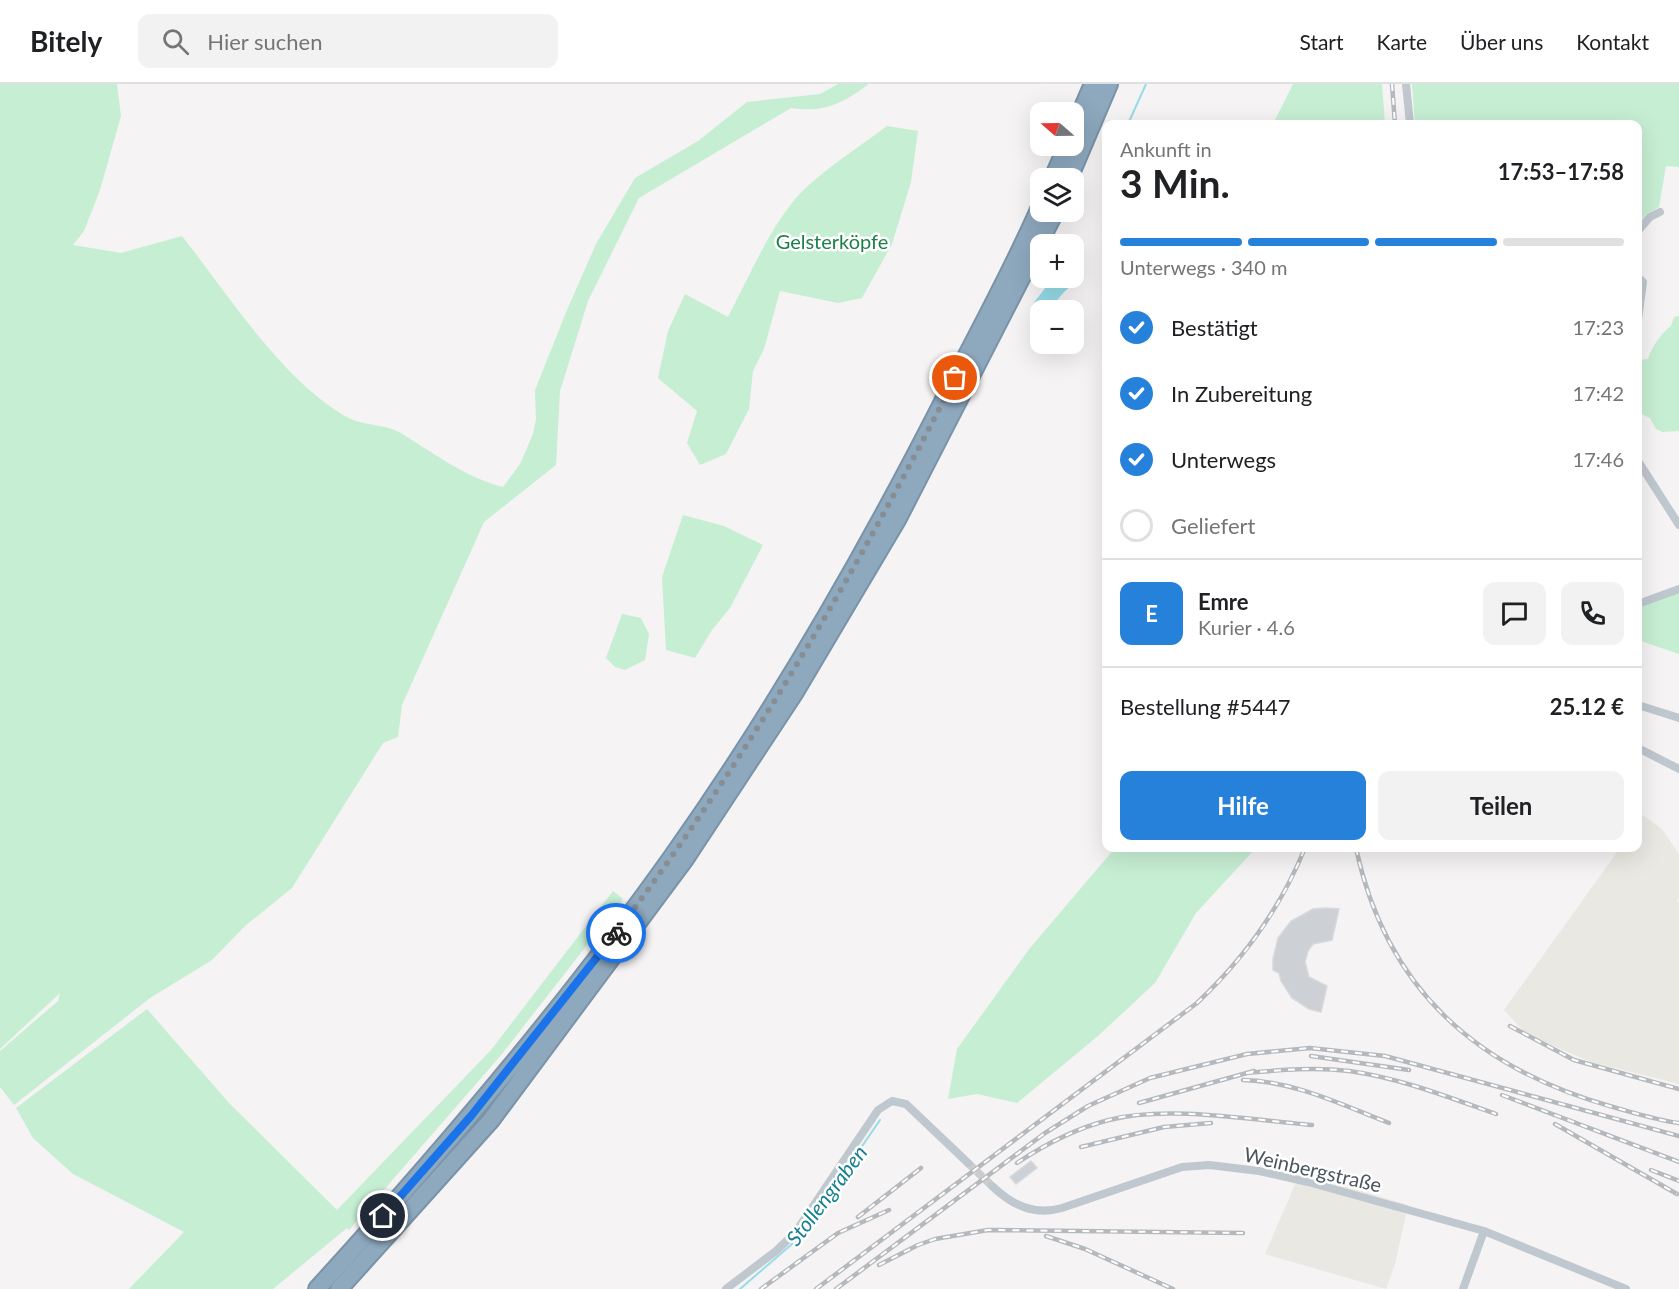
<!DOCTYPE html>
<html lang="de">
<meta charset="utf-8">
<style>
:root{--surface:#fff;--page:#f2f2f2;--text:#202124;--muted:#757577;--line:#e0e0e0;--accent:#2681db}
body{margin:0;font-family:Lato,sans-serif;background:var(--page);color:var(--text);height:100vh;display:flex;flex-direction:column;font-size:22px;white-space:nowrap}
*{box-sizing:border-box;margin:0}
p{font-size:20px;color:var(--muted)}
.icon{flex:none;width:33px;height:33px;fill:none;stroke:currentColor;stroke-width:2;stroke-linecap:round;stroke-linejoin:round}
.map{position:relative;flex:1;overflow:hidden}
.details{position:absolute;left:1102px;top:36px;width:540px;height:732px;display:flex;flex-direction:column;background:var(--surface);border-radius:12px;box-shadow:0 6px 24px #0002}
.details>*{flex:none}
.needle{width:39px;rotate:290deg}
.fabs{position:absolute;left:1030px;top:18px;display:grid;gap:12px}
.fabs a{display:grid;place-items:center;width:54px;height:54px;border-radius:12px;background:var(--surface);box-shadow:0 6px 24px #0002;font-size:30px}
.pin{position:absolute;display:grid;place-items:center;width:51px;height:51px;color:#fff;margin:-26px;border:3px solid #fff;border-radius:50%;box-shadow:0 2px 6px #0007}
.courier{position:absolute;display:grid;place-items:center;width:60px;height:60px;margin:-30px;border:4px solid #1a73e8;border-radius:50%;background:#fff;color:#222;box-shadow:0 2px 8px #0007}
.head em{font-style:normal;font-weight:700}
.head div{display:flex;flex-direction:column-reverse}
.head{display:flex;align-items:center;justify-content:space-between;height:102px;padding:0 18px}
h1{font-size:39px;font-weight:700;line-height:45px}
.bar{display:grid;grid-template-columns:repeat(4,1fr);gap:9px 6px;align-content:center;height:72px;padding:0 18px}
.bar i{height:8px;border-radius:4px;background:var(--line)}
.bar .selected{background:var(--accent)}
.bar p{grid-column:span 4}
.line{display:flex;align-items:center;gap:15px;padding:0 18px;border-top:2px solid var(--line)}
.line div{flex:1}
.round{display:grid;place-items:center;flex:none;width:63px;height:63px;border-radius:12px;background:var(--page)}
ol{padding:0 18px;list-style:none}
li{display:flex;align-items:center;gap:18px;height:66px}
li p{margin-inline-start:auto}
li .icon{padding:6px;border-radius:50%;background:var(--accent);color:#fff;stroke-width:4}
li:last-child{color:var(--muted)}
li i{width:33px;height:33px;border:3px solid var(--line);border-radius:50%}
.primary-button{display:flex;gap:12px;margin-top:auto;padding:12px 18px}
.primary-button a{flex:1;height:69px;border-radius:12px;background:var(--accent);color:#fff;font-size:24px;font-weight:700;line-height:69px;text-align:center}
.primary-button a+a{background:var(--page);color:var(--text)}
header{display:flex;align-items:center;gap:36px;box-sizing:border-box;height:84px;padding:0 30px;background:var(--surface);border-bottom:2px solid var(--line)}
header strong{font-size:28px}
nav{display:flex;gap:33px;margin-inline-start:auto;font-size:21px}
.search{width:420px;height:54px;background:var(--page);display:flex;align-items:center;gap:15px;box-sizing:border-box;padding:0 21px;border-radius:12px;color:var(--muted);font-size:22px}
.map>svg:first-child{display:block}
.commercial{fill:#eae8e2}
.green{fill:#c6eed3}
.water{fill:#95dce8}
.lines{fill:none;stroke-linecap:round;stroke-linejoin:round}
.stream{stroke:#95dce8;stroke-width:2}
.building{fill:#cdd0d5;stroke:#d7d9dd;stroke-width:1.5}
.minor-tunnel{stroke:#caccce;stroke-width:8;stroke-dasharray:8 4;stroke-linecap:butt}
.motorway-casing{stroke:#7993a9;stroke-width:20}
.minor{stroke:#bfc8ce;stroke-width:8}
.motorway{stroke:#8ea8be;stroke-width:16}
.rail-casing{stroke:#b5b8bc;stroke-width:4.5}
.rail{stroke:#fff;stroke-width:2;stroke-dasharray:7;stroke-linecap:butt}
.done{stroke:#868e93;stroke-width:6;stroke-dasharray:0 10.8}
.route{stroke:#1a73e8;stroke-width:8}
.labels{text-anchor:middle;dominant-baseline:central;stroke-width:5;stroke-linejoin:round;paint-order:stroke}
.park-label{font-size:20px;fill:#1e7f48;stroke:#fff}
.street-label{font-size:20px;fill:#4b575f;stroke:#fff}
.water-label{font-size:21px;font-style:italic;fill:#148091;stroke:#fff}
</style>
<header>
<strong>Bitely</strong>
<div class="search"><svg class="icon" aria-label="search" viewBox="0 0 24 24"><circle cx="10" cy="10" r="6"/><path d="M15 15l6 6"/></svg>Hier suchen</div>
<nav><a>Start</a><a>Karte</a><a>Über uns</a><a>Kontakt</a></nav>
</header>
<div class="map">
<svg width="1679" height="1205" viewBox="0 0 1679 1205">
<rect width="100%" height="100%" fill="#f5f3f3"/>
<path class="commercial" d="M1643,731l19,14 17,25v43l-2,4 2,2v181l-88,-22 -65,-28 -22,-24 116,-162h18v-25z
M1300,1089l108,32 -13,59 -9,25 -121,-35z"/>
<path class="green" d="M0,0h117l4,32 -21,74 -16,41 -11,14 48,8 61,-17c45,57 104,150 169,183 15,7 33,5 48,13 33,20 67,46 104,55l17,-23 13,-30 3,-15 -1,-29 32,-80 29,-66 39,-66 63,-37 49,-39 73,-8 18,-10h31c-27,20 -45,29 -78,24l-152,90 -51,103 -28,90 -4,74 -72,57 -82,183 -4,32 -15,6 -91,145 -47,38 -33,34 -62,38 -136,107 -14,-18v-36l58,-50 2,-8 -60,56z
M1293,0h89l3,40h-112z
M1412,0h267v83l-13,-1 -7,41 -13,8 -8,10v-101h-223z
M887,42l31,5 -7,51 -19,62 -30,54 -24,5 -58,-12 -16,58 -11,22 -4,38 -23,45 -26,11 -13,-22 10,-32 -39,-33 10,-47 17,-37 43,23c20,-38 37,-79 63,-113 22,-28 67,-56 96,-78z
M1679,232v115l-17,1 -6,-3 -6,-11 -12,-6v-52l10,-1c3,-11 14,-27 23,-33l3,-9z
M683,431l41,11 39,19 -33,63 -18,22 -17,28 -29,-8 -4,-73z
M1679,508v62l-41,-14v-32z
M622,530l19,4 8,16 -4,26 -20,10 -10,-3 -9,-9z
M1115,764h141l-60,65 -41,70 -57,53 -81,67 -40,-9 -29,5 9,-50 73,-101z
M613,807l10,8 -121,155 -153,176 -2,-2 -74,61h-144l55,-57 -111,-58 -40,-36 -17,-30 131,-99 82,94 108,107 154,-160z"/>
<path class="water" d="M1074,184l5,11 -15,13 -15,18h-8v9l-5,1 -6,-8 2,-7 21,-27h21z"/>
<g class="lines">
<path class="stream" d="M1128,40l18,-40
M1103,213l4,-56
M740,1205l59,-51 81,-118"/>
</g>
<path class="building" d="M1325,824l14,1 -7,31 -19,4 -5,7 -3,11 4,15 18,9 -6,26 -12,-3 -17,-11 -11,-17 -2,-8 -6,-3v-11l5,-21 13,-17 22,-12z
M1031,1077l6,7 -21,16 -6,-7z"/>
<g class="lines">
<path class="minor-tunnel" d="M968,1079l24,23"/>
<g class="motorway-casing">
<path id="motorway" d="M1074,44l19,-44
M1053,94l14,-32
M1069,94l40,-94
M317,1205c126,-138 247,-280 355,-432 105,-148 196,-307 278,-469 31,-61 64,-120 91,-183
M339,1205l152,-169 194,-261 110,-167 102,-172 158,-308"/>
</g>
<path class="minor" d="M1406,0l4,40
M1638,147l12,-14 10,-5
M1638,193l5,5 -5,38
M1638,377l41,64
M1638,520l41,-15
M1638,621l41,13
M1638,664l41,21
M992,1102c20,19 42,30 70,22l120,-41 27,-2 50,6 49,11 176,49 142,58
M726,1205l50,-38 19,-18 83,-123 14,-9 14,3 62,59
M1463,1205l21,-58"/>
<use href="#motorway" class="motorway"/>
<g class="rail-casing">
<path id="rail" d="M1392,0l3,40
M1356,764c30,141 121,221 257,259 22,6 43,13 66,16
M1510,942l64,34 105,29
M1311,972l98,14
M1246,989c35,-3 68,-6 103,-2 51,7 99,26 147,43
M1243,996c51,1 99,25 146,43
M1502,1011l177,67
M1139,1019l115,-32
M1555,1040l122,70
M1081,1063l83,-20 47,-4
M1017,1079c27,-18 60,-35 92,-43 58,-15 142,0 203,5
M1651,1086l28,11
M858,1133l63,-49
M1046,1152l39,13 88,40
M879,1181l39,-20 17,-6 53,-9 255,3
M761,1205l77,-56 51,-23
M816,1205l381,-286c48,-45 83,-94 108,-155
M836,1205l209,-156 43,-27 62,-28 97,-24 63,-6 75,8 294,80"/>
</g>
<use href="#rail" class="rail"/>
</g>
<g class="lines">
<path class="done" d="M616,849c131,-174 241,-362 339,-555"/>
<path class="route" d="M383,1132l88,-100 145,-183"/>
</g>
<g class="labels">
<g class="park-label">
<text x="832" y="157">Gelsterköpfe</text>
</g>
<g class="street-label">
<text transform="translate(1313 1085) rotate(13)">Weinbergstraße</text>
</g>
<g class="water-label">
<text transform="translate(826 1111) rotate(-53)">Stollengraben</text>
</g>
</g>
</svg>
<div class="fabs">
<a><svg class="needle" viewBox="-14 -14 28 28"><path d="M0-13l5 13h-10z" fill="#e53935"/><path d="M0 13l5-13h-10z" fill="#757577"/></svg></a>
<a><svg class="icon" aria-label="layers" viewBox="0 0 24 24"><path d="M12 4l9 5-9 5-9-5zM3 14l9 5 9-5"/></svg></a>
<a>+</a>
<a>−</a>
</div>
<div class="pin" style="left:955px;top:294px;background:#ea580c"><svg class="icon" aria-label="bag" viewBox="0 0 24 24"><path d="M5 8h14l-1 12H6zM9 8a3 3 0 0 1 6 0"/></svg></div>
<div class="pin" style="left:383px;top:1132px;background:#1f2937"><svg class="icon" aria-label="home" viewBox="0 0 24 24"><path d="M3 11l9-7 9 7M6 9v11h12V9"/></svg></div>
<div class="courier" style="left:616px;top:849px"><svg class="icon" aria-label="bike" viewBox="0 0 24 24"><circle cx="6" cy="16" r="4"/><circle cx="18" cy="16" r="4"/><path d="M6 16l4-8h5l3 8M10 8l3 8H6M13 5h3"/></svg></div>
<section class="details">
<div class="head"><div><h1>3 Min.</h1><p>Ankunft in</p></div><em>17:53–17:58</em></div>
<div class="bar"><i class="selected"></i><i class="selected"></i><i class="selected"></i><i></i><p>Unterwegs · 340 m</p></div>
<ol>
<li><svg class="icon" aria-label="check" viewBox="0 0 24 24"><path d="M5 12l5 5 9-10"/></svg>Bestätigt<p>17:23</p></li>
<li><svg class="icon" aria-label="check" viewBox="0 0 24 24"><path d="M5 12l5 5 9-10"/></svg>In Zubereitung<p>17:42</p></li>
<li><svg class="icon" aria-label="check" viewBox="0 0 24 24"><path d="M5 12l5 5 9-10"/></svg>Unterwegs<p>17:46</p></li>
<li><i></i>Geliefert</li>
</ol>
<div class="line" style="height:108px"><b class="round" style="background:var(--accent);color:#fff">E</b><div><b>Emre</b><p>Kurier · 4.6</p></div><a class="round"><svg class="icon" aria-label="chat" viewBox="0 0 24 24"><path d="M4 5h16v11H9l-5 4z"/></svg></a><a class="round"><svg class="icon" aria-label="phone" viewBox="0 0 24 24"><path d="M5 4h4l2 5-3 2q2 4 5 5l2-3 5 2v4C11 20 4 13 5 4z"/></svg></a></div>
<div class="line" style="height:78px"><div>Bestellung #5447</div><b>25.12 €</b></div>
<div class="primary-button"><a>Hilfe</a><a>Teilen</a></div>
</section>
</div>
